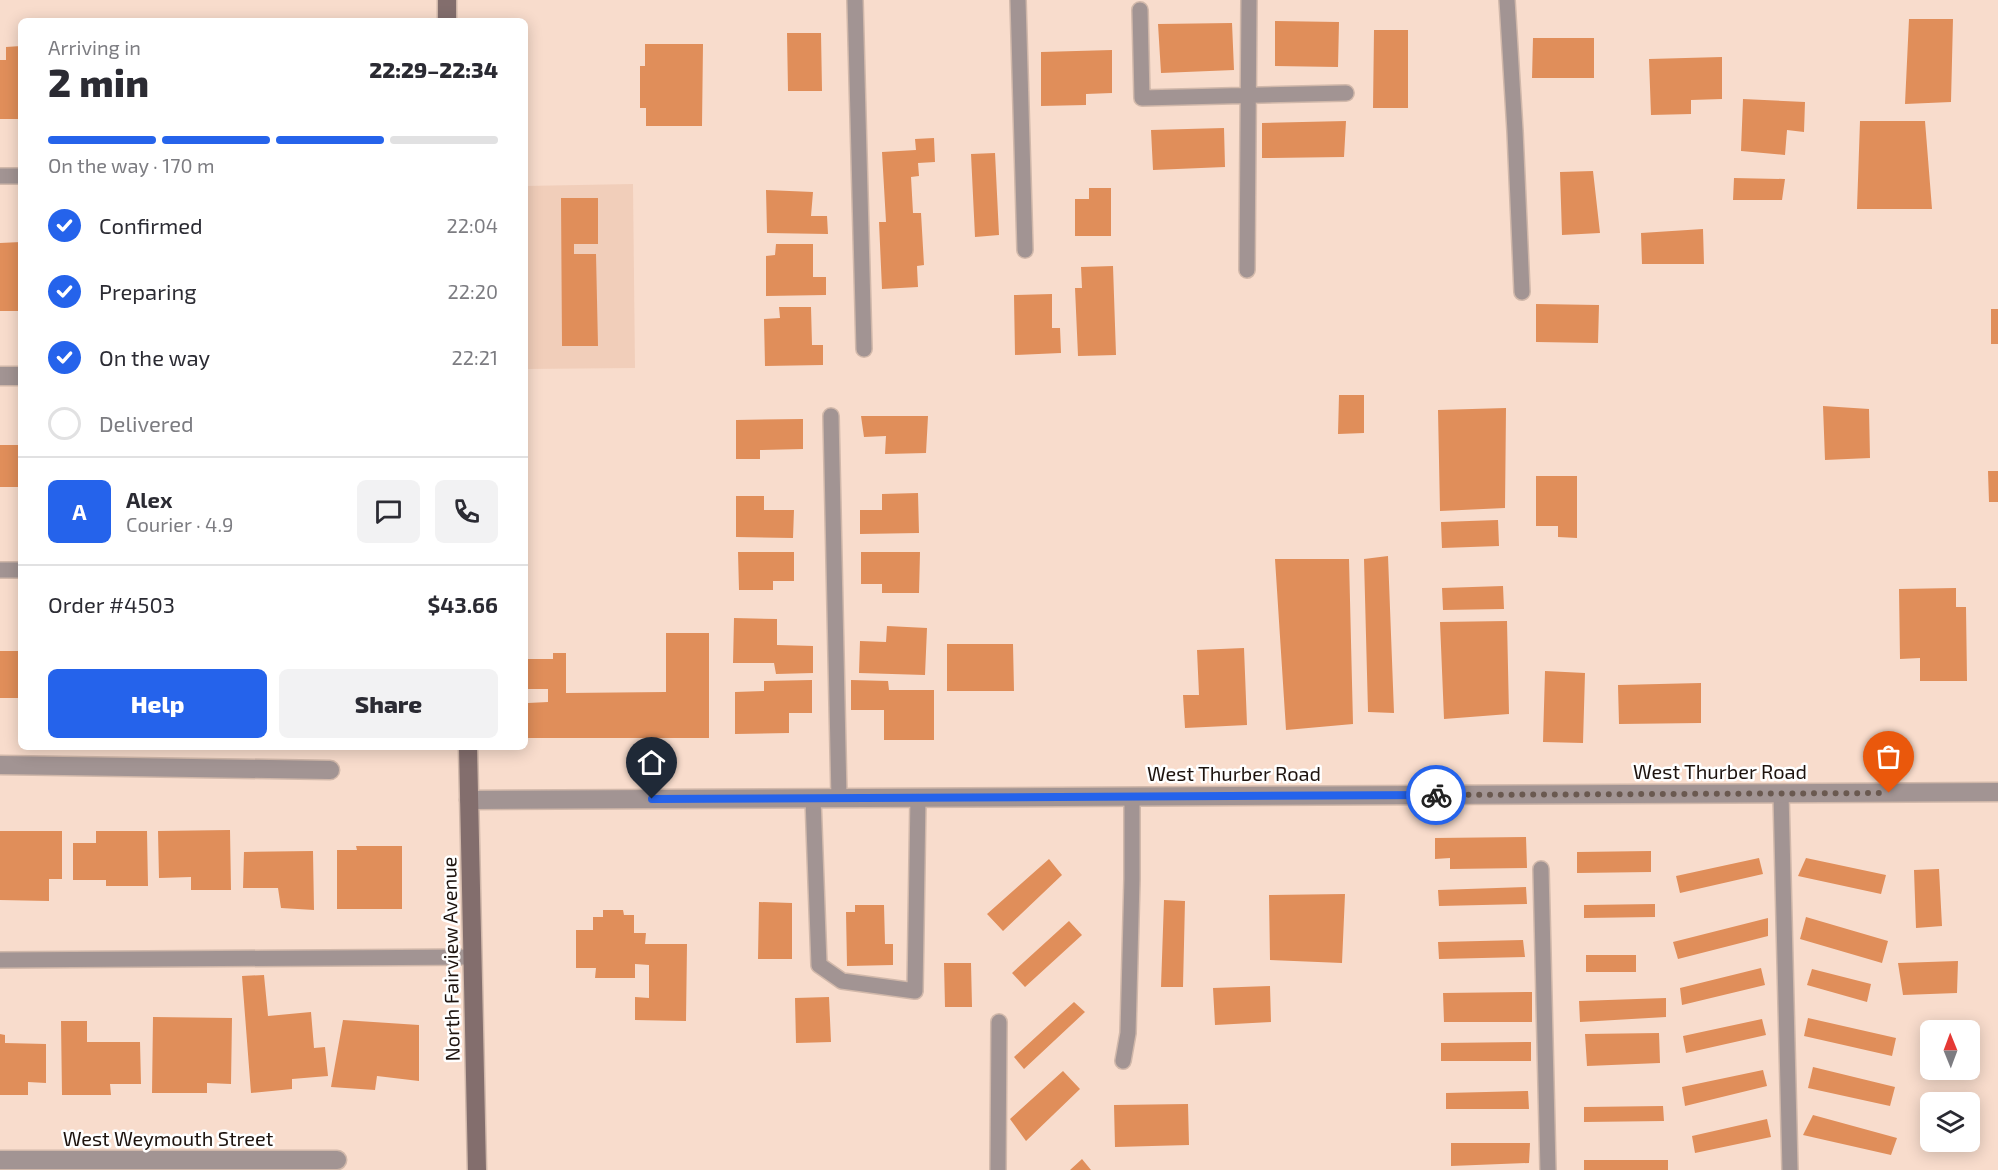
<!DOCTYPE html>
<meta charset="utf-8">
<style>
:root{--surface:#fff;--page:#f2f2f3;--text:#2b2b33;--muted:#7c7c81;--line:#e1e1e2;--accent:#2563eb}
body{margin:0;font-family:"Exo 2",sans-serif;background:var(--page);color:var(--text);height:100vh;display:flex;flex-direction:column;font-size:22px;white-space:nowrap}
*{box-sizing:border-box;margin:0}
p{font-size:20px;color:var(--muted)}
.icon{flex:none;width:33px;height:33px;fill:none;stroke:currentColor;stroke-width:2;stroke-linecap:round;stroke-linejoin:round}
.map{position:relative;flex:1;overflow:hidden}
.sheet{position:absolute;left:18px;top:18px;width:510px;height:732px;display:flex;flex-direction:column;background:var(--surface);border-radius:9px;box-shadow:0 3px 15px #0003}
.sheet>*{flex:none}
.needle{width:39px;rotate:359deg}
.buttons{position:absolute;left:1920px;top:1020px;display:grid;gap:12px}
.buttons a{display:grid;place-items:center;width:60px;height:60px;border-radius:9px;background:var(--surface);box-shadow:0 3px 15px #0003;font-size:30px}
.pin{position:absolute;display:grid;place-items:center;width:51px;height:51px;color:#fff;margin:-62px -26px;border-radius:50% 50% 50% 0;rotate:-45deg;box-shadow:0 0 6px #0007}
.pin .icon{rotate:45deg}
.courier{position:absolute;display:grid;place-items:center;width:60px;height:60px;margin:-30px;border:4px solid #2563eb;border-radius:50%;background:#fff;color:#222;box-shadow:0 2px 8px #0007}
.head em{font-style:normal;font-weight:800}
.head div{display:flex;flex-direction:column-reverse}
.head{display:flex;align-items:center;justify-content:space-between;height:102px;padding:0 30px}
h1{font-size:39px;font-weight:800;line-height:45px}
.bar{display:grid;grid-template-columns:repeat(4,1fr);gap:9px 6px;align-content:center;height:72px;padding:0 30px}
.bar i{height:8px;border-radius:4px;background:var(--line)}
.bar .on{background:var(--accent)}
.bar p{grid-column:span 4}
.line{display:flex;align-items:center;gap:15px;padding:0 30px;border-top:2px solid var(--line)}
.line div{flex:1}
.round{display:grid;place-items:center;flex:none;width:63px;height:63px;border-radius:9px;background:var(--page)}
ol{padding:0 30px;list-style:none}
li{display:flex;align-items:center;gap:18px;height:66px}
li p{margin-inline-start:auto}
li .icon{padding:6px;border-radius:50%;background:var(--accent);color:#fff;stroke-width:4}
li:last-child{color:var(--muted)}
li i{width:33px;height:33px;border:3px solid var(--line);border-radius:50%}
.primary-button{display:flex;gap:12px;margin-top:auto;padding:12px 30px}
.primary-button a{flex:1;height:69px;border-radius:9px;background:var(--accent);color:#fff;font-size:24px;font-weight:800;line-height:69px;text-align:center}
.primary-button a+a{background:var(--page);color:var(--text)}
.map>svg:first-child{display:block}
.built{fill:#f1ceba}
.building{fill:#e08e5a}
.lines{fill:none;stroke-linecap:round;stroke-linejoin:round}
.lane-casing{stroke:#d1b8aa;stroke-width:18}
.street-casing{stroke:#d1b8aa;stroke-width:21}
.secondary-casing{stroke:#d1b8aa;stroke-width:21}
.lane{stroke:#a29493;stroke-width:15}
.street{stroke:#a29493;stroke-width:18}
.secondary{stroke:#836e6d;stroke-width:18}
.done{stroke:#6a5950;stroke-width:6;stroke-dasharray:0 10.8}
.route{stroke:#2563eb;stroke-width:8}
.labels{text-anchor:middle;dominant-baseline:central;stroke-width:5;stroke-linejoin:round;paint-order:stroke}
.street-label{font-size:20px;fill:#1d130e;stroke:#fff}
</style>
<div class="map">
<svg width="1998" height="1170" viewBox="0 0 1998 1170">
<rect width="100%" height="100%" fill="#f8dccc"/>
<path class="built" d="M633,184l2,184 -110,1v-183z"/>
<path class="building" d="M1909,19h44l-2,83 -46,2z
M1275,21l64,1 -1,45 -63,-1z
M1232,23l2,47 -73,3 -3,-49z
M1374,30h34v78h-35z
M787,33h34l1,58h-34z
M1533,38h61v40h-62z
M645,44h58l-1,82h-56v-18h-6v-42h5z
M21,46v73h-21v-59h6v-13z
M1112,50v43l-26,1v11l-45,1v-54z
M1722,57v42l-31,1v14l-40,1 -2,-56z
M1743,99l62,3 -1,30 -17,-2 -2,25 -44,-4z
M1346,121l-2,36 -82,1v-35z
M1860,121h65l7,88h-75z
M1224,128l1,39 -72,3 -2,-40z
M934,138l1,24 -17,1 1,13 -8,1 2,36h8l3,52 -7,1 1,21 -36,2 -3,-67h7l-4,-70 34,-2 -1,-11z
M995,153l4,82 -24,2 -4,-83z
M1593,171l7,62 -38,2 -2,-63z
M1734,178l51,1 -3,21h-49z
M1089,188h22v48h-36v-37h14z
M766,190l47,2 -2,24h16l1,18 -61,-1z
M561,198h37v46h-24v10h22l2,92h-36z
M1703,229l1,35h-62l-1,-31z
M21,242v69h-21v-68z
M776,244h37v33h13v18l-60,1v-40l9,-1z
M1113,266l3,89 -38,1 -3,-68h7l-1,-21z
M1052,294v34h8l1,25 -46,2 -1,-60z
M1536,304l63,1 -1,38 -62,-1z
M779,307h32l1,38h11v20l-58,1 -1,-47 16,-1z
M1991,309h7v35h-7z
M1339,395h25v38l-26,1z
M1823,406l46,3 1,49 -45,2z
M1506,408l-1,100 -65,3 -2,-101z
M861,416h67l-2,37 -41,1 1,-18 -22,1z
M803,419v30l-43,1v9h-24v-39z
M0,445h21v42h-21z
M1988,471h10v31h-9z
M1536,476h41v62l-19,-1v-11h-22z
M918,493l1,40 -59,1v-24h22v-16z
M736,496h28v14h30l-1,28 -57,-1z
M1498,520l1,26 -57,2 -1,-26z
M738,552h56v29h-21v9h-34z
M861,552h59l-1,41h-37v-9h-21z
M1388,556l6,157 -26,-1 -4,-153z
M1275,559h74l4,165 -67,6z
M1503,586l1,23 -61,1 -1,-22z
M1956,588v19h10l1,74h-47v-23l-20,1 -1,-70z
M734,618l43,1v26l36,1v27l-37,1 -2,-11h-41z
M1507,621l2,93 -65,5 -4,-97z
M887,626l40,2 -2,47 -66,-2 1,-32 26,1z
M666,633h43v105h-181v-35l20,-1v-13h-23v-30h28v-6h13v40l100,-1z
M947,644h66l1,47h-67z
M1244,648l3,77 -62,3 -2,-33h16l-2,-45z
M0,651h21v47h-21z
M1545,671l40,2 -2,70 -40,-1z
M812,680v33h-23v20l-54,1v-42l29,-1v-10z
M851,680l37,1 1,9h45v50h-50v-30h-33z
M1701,683v40l-82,1 -1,-39z
M230,830l1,60h-40v-13l-32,1 -1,-47z
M0,831h62v48h-13v22l-49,-1z
M96,831h51l1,55h-42v-6h-33v-37h23z
M1526,837l1,31 -77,1v-11l-15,1v-21z
M356,846h46v63h-65v-59h20z
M313,851l1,59 -33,-2 -3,-20h-35l1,-36z
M1651,851v21l-74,1v-21z
M1759,858l4,16 -83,19 -4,-17z
M1806,858l80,17 -5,19 -83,-18z
M1049,859l13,16 -59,56 -16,-17z
M1939,869l3,57 -26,2 -2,-58z
M1526,887l1,17 -88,2 -1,-16z
M1345,894l-3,69 -72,-3 -1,-65z
M1164,900l21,1 -2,86h-22z
M759,902l33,1v56h-34z
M1655,904v13l-71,1v-13z
M855,905h29l1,39h8v21l-46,1 -1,-54h9z
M603,910h20l1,5h10v18h12l-1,11h42l-1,77 -51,-1v-23l14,1v-33l-14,-1v14h-40l1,-10h-20v-38h17v-13h10z
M1806,917l82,24 -6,22 -82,-24z
M1768,918v18l-90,23 -5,-17z
M1069,921l13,14 -57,52 -13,-14z
M1523,940l2,17 -86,2 -1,-17z
M1586,955h50v17h-50z
M1958,961l-1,32 -54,2 -5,-32z
M944,963h27l1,44h-27z
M1761,968l4,17 -83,20 -2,-17z
M1812,969l59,15 -4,18 -60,-17z
M264,975l4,41 43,-4 3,36 11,-1 3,29 -36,3v10l-41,4 -9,-117z
M1270,986l1,36 -56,3 -2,-37z
M1532,992v30h-88l-1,-29z
M829,997l2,45 -35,1 -1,-45z
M1666,998v19l-86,5 -1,-21z
M1074,1002l11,10 -61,57 -10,-12z
M153,1017l79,1 -1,66 -24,-1v10h-55z
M1808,1018l88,20 -4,18 -88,-20z
M1762,1019l4,16 -80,18 -3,-17z
M343,1020l76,5v56l-42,-5 -2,14 -44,-3z
M61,1021h26v21h53l1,42h-31l1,11h-49z
M1659,1033l1,30 -73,3 -2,-32z
M0,1034l5,1v8l41,1v39l-18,-1v13h-28z
M1531,1042v19h-90v-18z
M1813,1067l82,20 -5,19 -82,-18z
M1763,1070l4,16 -82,20 -3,-19z
M1063,1071l17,18 -54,52 -16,-22z
M1528,1091l1,18h-83v-16z
M1188,1104l1,41 -74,2 -1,-42z
M1663,1106l1,15 -80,1v-15z
M1813,1115l84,23 -6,17 -88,-20z
M1767,1119l4,18 -76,16 -3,-17z
M1451,1143h79l-1,20 -78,3z
M1082,1159l9,11h-21z
M1584,1160h84v10h-84z"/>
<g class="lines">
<g class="lane-casing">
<path id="lane" d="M855,0l9,349
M1018,0l7,250
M1507,0l8,131 7,161
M1140,10l2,88 204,-5
M0,176h21
M1247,270l2,-270
M831,416l8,382
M0,570h21
M1781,793l9,377
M813,798l6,167 23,16 73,10 3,-194
M1541,869l7,301
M0,960l472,-3
M1123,1061l5,-28 4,-154v-83
M998,1170l1,-148"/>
</g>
<g class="street-casing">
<path id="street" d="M0,376h21
M0,765l330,5
M469,800l1529,-8
M0,1160h337"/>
</g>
<g class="secondary-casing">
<path id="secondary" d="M447,0v21
M468,747l9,423"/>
</g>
<use href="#lane" class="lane"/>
<use href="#street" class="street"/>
<use href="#secondary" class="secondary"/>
</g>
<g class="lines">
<path class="done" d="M1436,795l453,-2"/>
<path class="route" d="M652,799l784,-4"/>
</g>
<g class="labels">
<g class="street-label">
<text x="1720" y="771">West Thurber Road</text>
<text x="1234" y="773">West Thurber Road</text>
<text transform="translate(450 959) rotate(-91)">North Fairview Avenue</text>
<text x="168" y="1138">West Weymouth Street</text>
</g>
</g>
</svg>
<div class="buttons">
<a><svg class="needle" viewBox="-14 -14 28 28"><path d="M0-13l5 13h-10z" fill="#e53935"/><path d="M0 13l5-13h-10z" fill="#7c7c81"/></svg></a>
<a><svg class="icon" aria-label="layers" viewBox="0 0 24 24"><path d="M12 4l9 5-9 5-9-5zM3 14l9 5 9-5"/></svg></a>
</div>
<div class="pin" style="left:1889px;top:793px;background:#ea580c"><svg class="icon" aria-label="bag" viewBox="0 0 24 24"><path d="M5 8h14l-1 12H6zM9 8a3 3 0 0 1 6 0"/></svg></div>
<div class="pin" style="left:652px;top:799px;background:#1f2937"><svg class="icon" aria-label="home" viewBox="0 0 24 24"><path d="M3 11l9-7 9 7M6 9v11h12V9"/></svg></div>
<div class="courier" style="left:1436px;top:795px"><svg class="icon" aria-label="bike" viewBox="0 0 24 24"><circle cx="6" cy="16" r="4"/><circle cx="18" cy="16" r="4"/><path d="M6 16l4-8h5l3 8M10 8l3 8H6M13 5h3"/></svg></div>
<section class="sheet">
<div class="head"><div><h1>2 min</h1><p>Arriving in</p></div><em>22:29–22:34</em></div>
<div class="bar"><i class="on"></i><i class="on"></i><i class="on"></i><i></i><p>On the way · 170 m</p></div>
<ol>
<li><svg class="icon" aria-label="check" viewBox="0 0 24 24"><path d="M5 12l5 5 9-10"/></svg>Confirmed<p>22:04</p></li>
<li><svg class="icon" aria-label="check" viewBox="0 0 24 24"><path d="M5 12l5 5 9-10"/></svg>Preparing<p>22:20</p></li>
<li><svg class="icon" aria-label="check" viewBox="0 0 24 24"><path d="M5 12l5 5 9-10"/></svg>On the way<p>22:21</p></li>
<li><i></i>Delivered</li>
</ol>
<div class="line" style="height:108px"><b class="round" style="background:var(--accent);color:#fff">A</b><div><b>Alex</b><p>Courier · 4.9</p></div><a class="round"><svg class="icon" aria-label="chat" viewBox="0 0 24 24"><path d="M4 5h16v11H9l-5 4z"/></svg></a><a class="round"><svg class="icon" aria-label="phone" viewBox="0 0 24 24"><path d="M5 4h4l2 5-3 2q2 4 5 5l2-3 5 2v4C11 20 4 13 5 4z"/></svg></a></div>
<div class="line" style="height:78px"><div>Order #4503</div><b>$43.66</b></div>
<div class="primary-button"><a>Help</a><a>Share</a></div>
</section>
</div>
